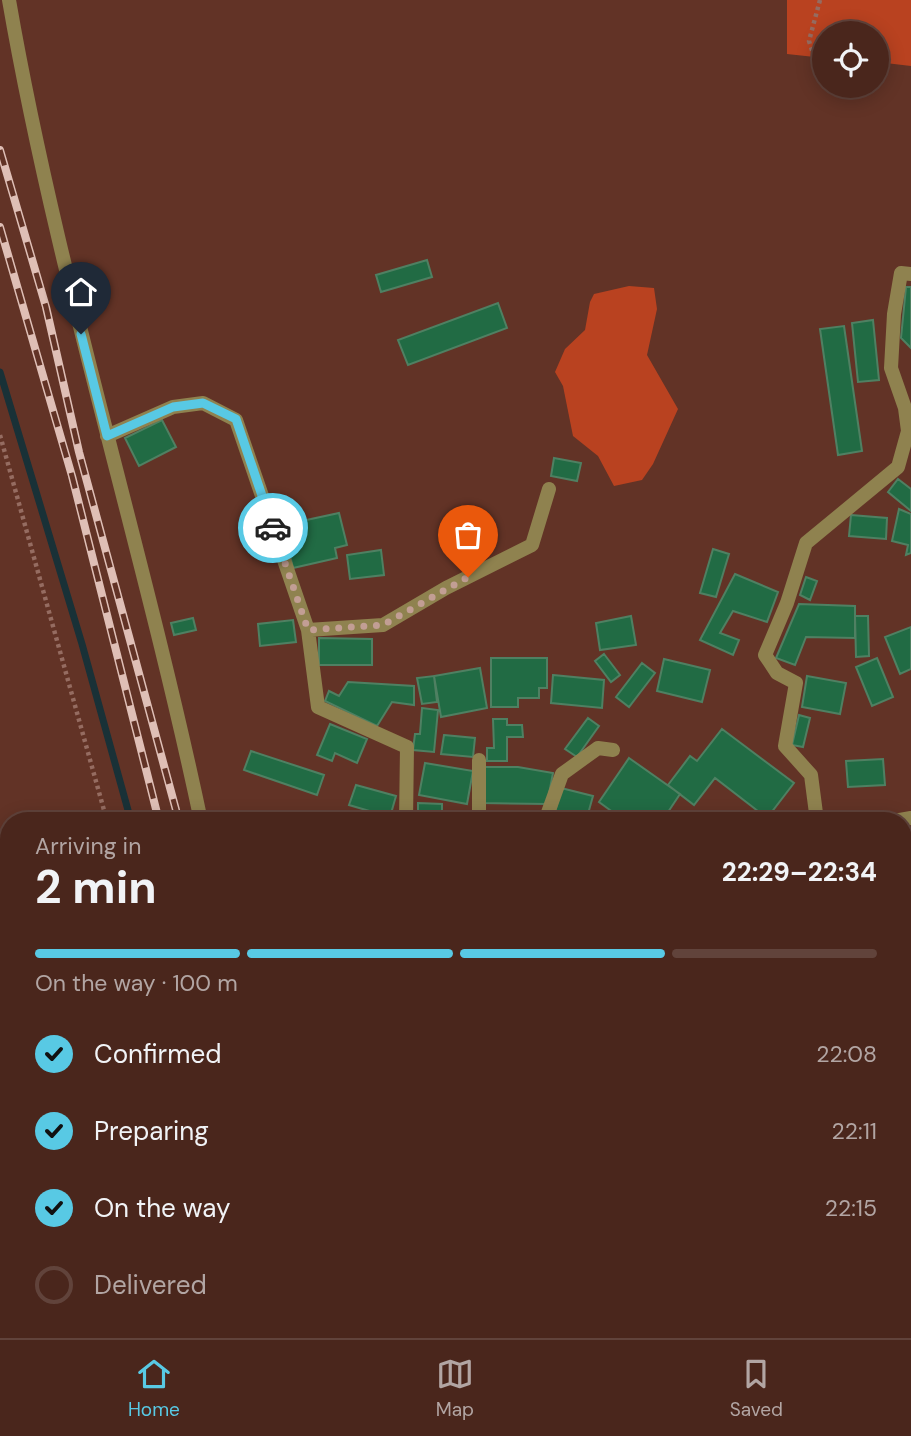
<!DOCTYPE html>
<meta charset="utf-8">
<style>
:root{--surface:#4a261c;--page:#543229;--text:#f1f3f6;--muted:#b2a5a3;--line:#61433b;--accent:#58c9e4}
body{margin:0;font-family:"DM Sans",sans-serif;background:var(--page);color:var(--text);height:100vh;display:flex;flex-direction:column;font-size:26px;white-space:nowrap}
*{box-sizing:border-box;margin:0}
p{font-size:23px;color:var(--muted)}
.icon{flex:none;width:38px;height:38px;fill:none;stroke:currentColor;stroke-width:2;stroke-linecap:round;stroke-linejoin:round}
.map{position:relative;flex:1;overflow:hidden}
.sheet{position:absolute;left:0px;top:812px;width:912px;height:527px;display:flex;flex-direction:column;background:var(--surface);border-radius:28px 28px 0 0;box-shadow:0 4px 18px #0003,0 0 0 2px var(--line)}
.sheet>*{flex:none}
.buttons{position:absolute;left:812px;top:21px;display:grid;gap:14px}
.buttons a{display:grid;place-items:center;width:77px;height:77px;border-radius:50%;background:var(--surface);box-shadow:0 4px 18px #0003,0 0 0 2px var(--line);font-size:35px}
.pin{position:absolute;display:grid;place-items:center;width:60px;height:60px;color:#fff;margin:-72px -30px;border-radius:50% 50% 50% 0;rotate:-45deg;box-shadow:0 0 7px #0007}
.pin .icon{rotate:45deg}
.courier{position:absolute;display:grid;place-items:center;width:70px;height:70px;margin:-35px;border:5px solid #58c9e4;border-radius:50%;background:#fff;color:#222;box-shadow:0 2px 9px #0007}
.summary em{font-style:normal;font-weight:700}
.summary div{display:flex;flex-direction:column-reverse}
.summary{display:flex;align-items:center;justify-content:space-between;height:119px;padding:0 35px}
h1{font-size:46px;font-weight:700;line-height:52px}
.bar{display:grid;grid-template-columns:repeat(4,1fr);gap:10px 7px;align-content:center;height:84px;padding:0 35px}
.bar i{height:9px;border-radius:5px;background:var(--line)}
.bar .selected{background:var(--accent)}
.bar p{grid-column:span 4}
ol{padding:0 35px;list-style:none}
li{display:flex;align-items:center;gap:21px;height:77px}
li p{margin-inline-start:auto}
li .icon{padding:7px;border-radius:50%;background:var(--accent);color:#111;stroke-width:4}
li:last-child{color:var(--muted)}
li i{width:38px;height:38px;border:4px solid var(--line);border-radius:50%}
.tabs{display:flex;justify-content:space-around;align-items:center;height:98px;border-top:2px solid var(--line);background:var(--surface);font-size:19px;color:var(--muted)}
.tabs a{display:grid;justify-items:center;gap:4px}
.tabs .selected{color:var(--accent)}
.map>svg:first-child{display:block}
.forest{fill:#b94220}
.lines{fill:none;stroke-linecap:round;stroke-linejoin:round}
.stream{stroke:#193137;stroke-width:7}
.building{fill:#216b44;stroke:#4f8062;stroke-width:2}
.path{stroke:#956c61;stroke-width:4.5;stroke-dasharray:3.5 3.5;stroke-linecap:butt}
.lane{stroke:#8f824f;stroke-width:14}
.street{stroke:#8f824f;stroke-width:14}
.secondary{stroke:#b9a54f;stroke-width:14}
.rail-casing{stroke:#dfbfb6;stroke-width:8}
.rail{stroke:#623326;stroke-width:5;stroke-dasharray:16;stroke-linecap:butt}
.done{stroke:#c29e94;stroke-width:7;stroke-dasharray:0 12.6}
.route{stroke:#58c9e4;stroke-width:9}
</style>
<div class="map">
<svg width="911" height="1338" viewBox="0 0 911 1338">
<rect width="100%" height="100%" fill="#623326"/>
<path class="forest" d="M787,0h124v66l-34,-4v-29h-53v25l-37,-4z
M629,286l25,2 3,21 -10,46 31,54 -25,55 -11,16 -28,6 -16,-30 -25,-20 -10,-50 -8,-14 10,-23 20,-19 5,-28 4,-8z
M903,1023l6,1 2,7v66l-8,-1z"/>
<g class="lines">
<path class="stream" d="M0,372l82,272 49,177"/>
</g>
<path class="building" d="M427,260l5,17 -51,15 -5,-17z
M906,287h5v61l-10,-10z
M498,303l9,25 -99,37 -10,-25z
M873,320l6,60 -21,2 -6,-59z
M844,326l18,125 -24,4 -18,-126z
M162,420l14,27 -37,19 -14,-28z
M554,458l27,5 -4,18 -26,-5z
M898,479l13,10v22l-23,-19z
M899,509l12,5v39l-5,2 2,-10 -16,-4z
M339,513l8,32 -12,3 2,10 -44,10 -10,-43z
M851,515l36,3 -1,21 -37,-3z
M713,549l16,5 -13,43 -16,-4z
M381,550l3,25 -34,4 -3,-24z
M735,574l43,18 -11,30 -34,-11 -13,22 19,7 -6,15 -33,-15z
M806,577l11,4 -7,19 -10,-5z
M799,604l56,2v32l-49,-1 -11,28 -19,-7z
M631,616l5,29 -36,5 -4,-27z
M855,616h13l1,40 -13,1z
M193,618l3,12 -22,5 -3,-12z
M293,620l3,22 -36,4 -2,-22z
M911,627v42l-11,5 -15,-37z
M319,638l53,1v26h-53z
M604,654l16,21 -9,7 -16,-21z
M491,658h56v30h-8v10h-21v9h-27z
M877,658l16,39 -21,9 -16,-39z
M664,659l46,11 -8,32 -45,-11z
M642,663l13,10 -26,34 -13,-10z
M480,668l7,40 -46,9 -7,-41z
M553,675l51,5 -2,28 -51,-5z
M434,676l3,26 -15,2 -5,-26z
M807,676l39,7 -6,31 -38,-7z
M348,682l66,4v19l-22,-3 -15,24 -52,-25 4,-10 10,5z
M422,708l16,2 -4,42 -21,-2 2,-16h5z
M799,715l11,3 -7,29 -11,-2z
M588,718l11,8 -22,31 -12,-8z
M493,719h14v6h15l1,12h-16v24h-20v-13h7z
M330,724l37,15 -10,24 -22,-10 -3,8 -15,-6z
M722,729l72,54 -27,35 -52,-40 -21,27 -26,-20 22,-29 7,5z
M444,735l31,3 -2,19 -32,-3z
M251,751l73,24 -7,20 -73,-25z
M629,758l51,36 -18,27h-37l-26,-19z
M883,759l2,26 -37,2 -2,-26z
M425,763l48,8 -6,33 -48,-9z
M482,767h36l35,6 -6,31 -65,-1z
M356,785l40,11 -6,21 -41,-12z
M561,788l32,8 -7,25h-15l-17,-5z
M418,803l24,1v17h-24z"/>
<g class="lines">
<path class="path" d="M820,0l-11,41 12,38
M0,435l107,386
M0,921l9,-2
M245,1330l2,8"/>
<path class="lane" d="M479,760v61
M545,821l17,-47 36,-26 15,2"/>
<path class="street" d="M9,0c48,277 134,546 192,821
M107,436l66,-29 30,-4 33,17 72,210 10,77 89,40 -1,74
M308,630l75,-5 63,-37 86,-43 17,-56
M817,821l-6,-46 -26,-29 11,-63 -19,-10 -12,-18 22,-52 19,-60 92,-76 10,-36 -3,-23 -14,-40 3,-54 7,-41 10,1
M894,821l17,-3
M903,1012l8,2
M903,1292l8,-3
M701,1330l1,8
M741,1338l28,-8"/>
<path class="secondary" d="M903,1320l8,-2
M851,1338l24,-8"/>
<g class="rail-casing">
<path id="rail" d="M0,150l46,157 33,145 100,369
M0,227l72,249 87,345
M291,1330l2,8
M312,1330l2,8"/>
</g>
<use href="#rail" class="rail"/>
</g>
<g class="lines">
<path class="done" d="M273,528l35,102 75,-5 85,-48"/>
<path class="route" d="M81,334l26,102 66,-29 30,-4 33,16 37,109"/>
</g>
</svg>
<div class="buttons">
<a><svg class="icon" aria-label="locate" viewBox="0 0 24 24"><circle cx="12" cy="12" r="6"/><path d="M12 2v4M12 18v4M2 12h4M18 12h4"/></svg></a>
</div>
<div class="pin" style="left:468px;top:577px;background:#ea580c"><svg class="icon" aria-label="bag" viewBox="0 0 24 24"><path d="M5 8h14l-1 12H6zM9 8a3 3 0 0 1 6 0"/></svg></div>
<div class="pin" style="left:81px;top:334px;background:#1f2937"><svg class="icon" aria-label="home" viewBox="0 0 24 24"><path d="M3 11l9-7 9 7M6 9v11h12V9"/></svg></div>
<div class="courier" style="left:273px;top:528px"><svg class="icon" aria-label="car" viewBox="0 0 24 24"><path d="M5 17H2v-5l4-1 3-4h7l3 4 3 1v5h-3M9 17h6M6 11h13"/><circle cx="7" cy="17" r="2"/><circle cx="17" cy="17" r="2"/></svg></div>
<section class="sheet">
<div class="summary"><div><h1>2 min</h1><p>Arriving in</p></div><em>22:29–22:34</em></div>
<div class="bar"><i class="selected"></i><i class="selected"></i><i class="selected"></i><i></i><p>On the way · 100 m</p></div>
<ol>
<li><svg class="icon" aria-label="check" viewBox="0 0 24 24"><path d="M5 12l5 5 9-10"/></svg>Confirmed<p>22:08</p></li>
<li><svg class="icon" aria-label="check" viewBox="0 0 24 24"><path d="M5 12l5 5 9-10"/></svg>Preparing<p>22:11</p></li>
<li><svg class="icon" aria-label="check" viewBox="0 0 24 24"><path d="M5 12l5 5 9-10"/></svg>On the way<p>22:15</p></li>
<li><i></i>Delivered</li>
</ol>
</section>
</div>
<nav class="tabs">
<a class="selected"><svg class="icon" aria-label="home" viewBox="0 0 24 24"><path d="M3 11l9-7 9 7M6 9v11h12V9"/></svg>Home</a>
<a><svg class="icon" aria-label="map" viewBox="0 0 24 24"><path d="M3 6l6-2 6 2 6-2v14l-6 2-6-2-6 2zM9 4v14M15 6v14"/></svg>Map</a>
<a><svg class="icon" aria-label="saved" viewBox="0 0 24 24"><path d="M7 4h10v16l-5-4-5 4z"/></svg>Saved</a>
</nav>
